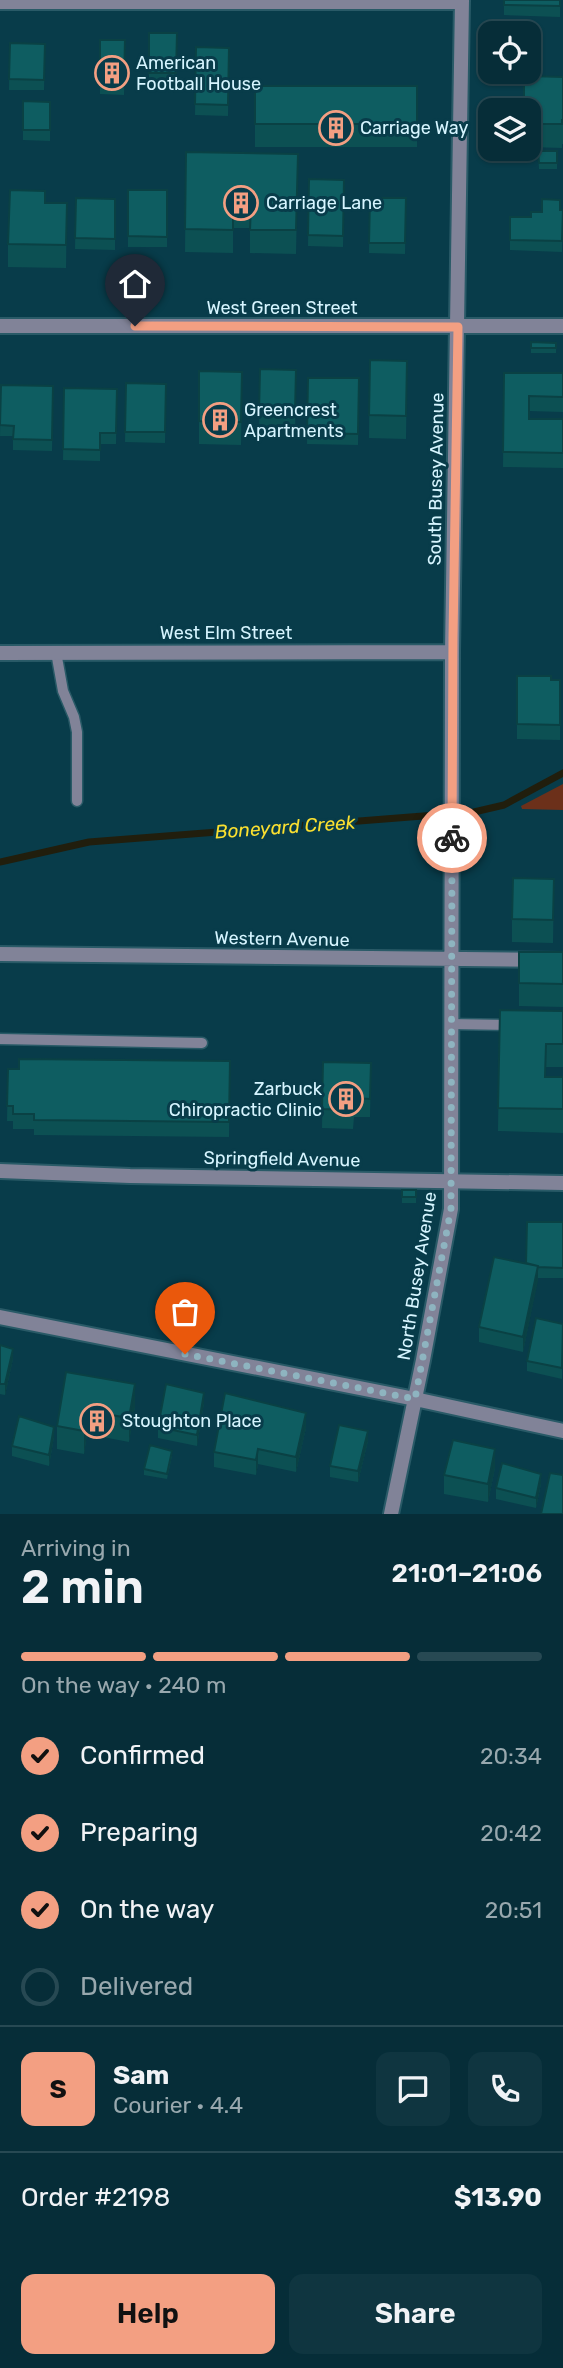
<!DOCTYPE html>
<meta charset="utf-8">
<style>
:root{--surface:#062d38;--page:#0f3540;--text:#f1f3f6;--muted:#98a8ae;--line:#274953;--accent:#f39f82}
body{margin:0;font-family:Rubik,sans-serif;background:var(--page);color:var(--text);height:100vh;display:flex;flex-direction:column;font-size:26px;white-space:nowrap}
*{box-sizing:border-box;margin:0}
p{font-size:23px;color:var(--muted)}
.icon{flex:none;width:38px;height:38px;fill:none;stroke:currentColor;stroke-width:2;stroke-linecap:round;stroke-linejoin:round}
.map{position:relative;height:1514px;overflow:hidden}
.drawer{display:flex;flex-direction:column;background:var(--surface);flex:1}
.drawer>*{flex:none}
.controls{position:absolute;left:478px;top:21px;display:grid;gap:14px}
.controls a{display:grid;place-items:center;width:63px;height:63px;border-radius:14px;background:var(--surface);box-shadow:0 2px 5px #0004,0 0 0 2px var(--line);font-size:35px}
.pin{position:absolute;display:grid;place-items:center;width:60px;height:60px;color:#fff;margin:-72px -30px;border-radius:50% 50% 50% 0;rotate:-45deg;box-shadow:0 0 7px #0007}
.pin .icon{rotate:45deg}
.courier{position:absolute;display:grid;place-items:center;width:70px;height:70px;margin:-35px;border:5px solid #f39f82;border-radius:50%;background:#fff;color:#222;box-shadow:0 2px 9px #0007}
.overview em{font-style:normal;font-weight:600}
.overview div{display:flex;flex-direction:column-reverse}
.overview{display:flex;align-items:center;justify-content:space-between;height:119px;padding:0 21px}
h1{font-size:46px;font-weight:600;line-height:52px}
.bar{display:grid;grid-template-columns:repeat(4,1fr);gap:10px 7px;align-content:center;height:84px;padding:0 21px}
.bar i{height:9px;border-radius:5px;background:var(--line)}
.bar .selected{background:var(--accent)}
.bar p{grid-column:span 4}
.line{display:flex;align-items:center;gap:18px;padding:0 21px;border-top:2px solid var(--line)}
.line div{flex:1}
.round{display:grid;place-items:center;flex:none;width:74px;height:74px;border-radius:14px;background:var(--page)}
ol{padding:0 21px;list-style:none}
li{display:flex;align-items:center;gap:21px;height:77px}
li p{margin-inline-start:auto}
li .icon{padding:7px;border-radius:50%;background:var(--accent);color:#111;stroke-width:4}
li:last-child{color:var(--muted)}
li i{width:38px;height:38px;border:4px solid var(--line);border-radius:50%}
.button{display:flex;gap:14px;margin-top:auto;padding:14px 21px}
.button a{flex:1;height:80px;border-radius:14px;background:var(--accent);color:#111;font-size:28px;font-weight:600;line-height:80px;text-align:center}
.button a+a{background:var(--page);color:var(--text)}
.map>svg:first-child{display:block}
.green{fill:#6c301a}
.lines{fill:none;stroke-linecap:round;stroke-linejoin:round}
.stream{stroke:#211e0d;stroke-width:7}
.service-casing{stroke:#295a67;stroke-width:13}
.minor-casing{stroke:#295a67;stroke-width:18}
.tertiary-casing{stroke:#295a67;stroke-width:18}
.service{stroke:#818398;stroke-width:10}
.minor{stroke:#818398;stroke-width:14}
.tertiary{stroke:#818398;stroke-width:14}
.wall{fill:#0c5053}
.shaded-wall{fill:#0a4144}
.building{fill:#0e5d61;stroke:#0a4144;stroke-width:2}
.done{stroke:#8eb4c0;stroke-width:7;stroke-dasharray:0 12.6}
.route{stroke:#f39f82;stroke-width:9}
.labels{text-anchor:middle;dominant-baseline:central;stroke-width:6;stroke-linejoin:round;paint-order:stroke}
.poi-label{font-size:18px;fill:#d6f5ff;stroke:#083c4a;text-anchor:start}
.street-label{font-size:18px;fill:#d6f5ff;stroke:#083c4a}
.water-label{font-size:19px;font-style:italic;fill:#fbe030;stroke:#083c4a}
</style>
<div class="map">
<svg width="563" height="1514" viewBox="0 0 563 1514">
<rect width="100%" height="100%" fill="#083c4a"/>
<path class="green" d="M563,784v26l-41,-1 -1,-3z"/>
<g class="lines">
<path class="stream" d="M0,862l89,-20 385,-30 30,-7 59,-32"/>
<g class="service-casing">
<path id="service" d="M56,652l7,39 11,26 3,15v69
M450,1024l62,1
M0,1039l202,4"/>
</g>
<g class="minor-casing">
<path id="minor" d="M0,2h462
M0,653l452,-1
M0,954l563,6
M0,1317l415,82 148,32
M391,1514l32,-154 28,-151 1,-557 10,-652"/>
</g>
<g class="tertiary-casing">
<path id="tertiary" d="M0,326h563
M0,1171l130,5 433,7"/>
</g>
<use href="#service" class="service"/>
<use href="#minor" class="minor"/>
<use href="#tertiary" class="tertiary"/>
</g>
<path class="wall" d="M504,0h56v17l-56,-2z
M149,33h28l-1,51 -27,-1z
M100,40h25l-1,55 -24,-1z
M10,43l35,1 -1,46h-35z
M196,47l33,1 -1,68 -33,-1z
M563,77v67h-1v4l-31,-1v-4h-3l2,-59z
M255,86h162v61h-162z
M23,101l27,1v39l-27,-1z
M538,151h19v18h-18z
M186,152l112,2 -2,100 -46,-1v-25h-17v25l-48,-1z
M309,179l35,1 -1,67 -35,-1z
M128,190h39v57h-39z
M76,198l39,1v51l-40,-1z
M370,198h36l-1,56 -36,-1z
M45,203h22l-1,65 -58,-1v-23z
M563,210l-1,42 -52,-2v-33h21l11,-5z
M531,342l25,1v10h-25z
M370,360l37,1 -1,78 -37,-1z
M260,369l36,1 -1,67 -36,-1z
M199,371l43,1 -1,73 -42,-1z
M504,373h59v39l-34,-1v8h34v49l-60,-1z
M308,378h51l-1,67 -51,-1z
M126,383l40,1 -1,59 -40,-1z
M1,385l52,1 -1,65 -39,-1v-14h-13z
M64,388l53,1 -1,55h-16v17l-37,-1z
M517,676l43,4v60l-43,-1z
M554,879l-1,64 -41,-1v-23z
M519,952h44v55l-44,-1z
M500,1010l63,1v56h-17l-1,10h18v56l-65,-2z
M230,1061l-1,76 -195,-2v-6h-21v-8h-6l1,-52z
M323,1062l48,1 -1,54h-16l-1,12 -31,-1z
M402,1190h14v13h-14z
M563,1222v56h-25l-15,74 -44,-10v-15z
M563,1324l-1,55 -35,-8v-10z
M0,1345l13,14 -8,36 -5,-1z
M66,1372l69,35 -6,35 -42,-8 -3,20 -27,-5v-23z
M204,1403l-7,43 -39,-8v-11z
M306,1428l-10,44 -38,-8 -2,11 -42,-8v-15z
M54,1437l-5,29 -37,-10v-10z
M368,1441l-10,41 -28,-5v-11z
M172,1456l-5,23 -23,-4v-6z
M495,1468l-7,34 -44,-8v-19z
M541,1484l-5,24 -40,-9v-11z"/>
<path class="shaded-wall" d="M538,1266v15l-15,71v-15z
M13,1349v10l-8,36v-11z
M135,1384v23l-6,35v-24z
M204,1393v10l-7,43v-11z
M87,1411v23l-3,20v-23z
M306,1413v15l-10,44v-15z
M54,1427v10l-5,29v-11z
M368,1431v10l-10,41v-11z
M258,1449v15l-2,11v-15z
M495,1449v19l-7,34v-18z
M541,1474v10l-5,24v-10z"/>
<path class="building" d="M504,0h56v6l-56,-1z
M149,33h28l-1,40h-27z
M100,40h25l-1,44h-24z
M10,43l35,1 -1,36 -35,-1z
M196,47l33,1 -1,57 -33,-1z
M530,76l33,1v43h-1v4h-31v-5h-3v-9h-13v-10h9v-17l6,1z
M255,86h162v38h-162z
M23,101l27,1v28h-27z
M538,151h19v12h-18z
M186,152l112,2 -2,76h-46l1,-25h-18v25l-48,-1z
M309,179l35,1 -1,56 -35,-1z
M10,190l35,1v12h22l-1,42 -58,-1z
M128,190h39v47l-39,-1z
M76,198l39,1v40l-40,-1z
M370,198h36l-1,45h-36z
M542,199l18,1v10h3l-1,31 -52,-1v-23h21v-5h11z
M531,342l25,1v5h-25z
M370,360l37,1 -1,55 -37,-1z
M260,369l36,1 -1,43h-36z
M199,371l43,1 -1,50 -42,-1z
M504,373h59v24l-34,-1v23h34v34l-60,-1z
M308,378h51l-1,56 -51,-1z
M126,383l40,1 -1,48h-40z
M1,385l52,1 -1,54 -39,-1 1,-13 -14,-1z
M64,388l53,1 -1,44h-16v17l-37,-1z
M517,676h34v4h9v45l-43,-1z
M513,878l41,1 -1,41 -41,-1z
M519,952h44v32l-44,-1z
M500,1010l63,1v33h-17l-1,33h18v32l-65,-1z
M19,1059l211,2 -1,61 -195,-2v-6h-21v-8h-6l1,-37h11z
M323,1062l48,1 -1,36 -16,-1 -1,12 -31,-1z
M402,1190h14v7h-14z
M527,1222h36v46l-25,-1v-1l-12,-3z
M494,1257l44,9 -15,71 -44,-10z
M536,1318l27,6 -1,44 -35,-7z
M0,1345l13,4 -8,35h-5z
M66,1372l69,12 -6,34 -42,-7 -3,20 -27,-5z
M166,1384l38,9 -7,42 -39,-8z
M225,1393l81,20 -10,44 -38,-8 -2,11 -42,-8z
M19,1416l35,11 -5,28 -37,-9z
M339,1425l29,6 -10,40 -28,-5z
M453,1440l42,9 -7,35 -44,-9z
M150,1445l22,6 -5,23 -23,-5z
M502,1463l39,11 -5,24 -40,-10z
M550,1473l13,2v39h-22z"/>
<g class="lines">
<path class="done" d="M185,1354l230,45 36,-190 1,-371"/>
<path class="route" d="M135,326l323,1 -5,311 -1,200"/>
</g>
<defs>
<g id="building-ring" transform="scale(1.75)"><circle r="9.5" fill="#083c4a" stroke="#f39f82" stroke-width="1.5"/><path d="M-4-6H4V6H1V3H-1V6H-4ZM-2.5-4.3h1.7v1.8h-1.7ZM.8-4.3h1.7v1.8H.8ZM-2.5-1h1.7V.8h-1.7ZM.8-1h1.7V.8H.8Z" fill="#f39f82"/></g>
</defs>
<g fill-rule="evenodd">
<use href="#building-ring" x="112" y="73"/>
<use href="#building-ring" x="336" y="128"/>
<use href="#building-ring" x="241" y="203"/>
<use href="#building-ring" x="220" y="420"/>
<use href="#building-ring" x="346" y="1099"/>
<use href="#building-ring" x="97" y="1421"/>
</g>
<g class="labels">
<g class="poi-label">
<text x="136" y="63">American<tspan x="136" dy="21">Football House</tspan></text>
<text x="360" y="128">Carriage Way</text>
<text x="266" y="203">Carriage Lane</text>
<text x="244" y="410">Greencrest<tspan x="244" dy="21">Apartments</tspan></text>
<text x="322" y="1089" text-anchor="end">Zarbuck<tspan x="322" dy="21">Chiropractic Clinic</tspan></text>
<text x="122" y="1421">Stoughton Place</text>
</g>
<g class="street-label">
<text x="282" y="308">West Green Street</text>
<text transform="translate(436 479) rotate(-89)">South Busey Avenue</text>
<text x="226" y="633">West Elm Street</text>
<text transform="translate(282 939) rotate(1)">Western Avenue</text>
<text transform="translate(282 1159) rotate(1)">Springfield Avenue</text>
<text transform="translate(417 1276) rotate(-81)">North Busey Avenue</text>
</g>
<g class="water-label">
<text transform="translate(285 827) rotate(-4)">Boneyard Creek</text>
</g>
</g>
</svg>
<div class="controls">
<a><svg class="icon" aria-label="locate" viewBox="0 0 24 24"><circle cx="12" cy="12" r="6"/><path d="M12 2v4M12 18v4M2 12h4M18 12h4"/></svg></a>
<a><svg class="icon" aria-label="layers" viewBox="0 0 24 24"><path d="M12 4l9 5-9 5-9-5zM3 14l9 5 9-5"/></svg></a>
</div>
<div class="pin" style="left:185px;top:1354px;background:#ea580c"><svg class="icon" aria-label="bag" viewBox="0 0 24 24"><path d="M5 8h14l-1 12H6zM9 8a3 3 0 0 1 6 0"/></svg></div>
<div class="pin" style="left:135px;top:326px;background:#1f2937"><svg class="icon" aria-label="home" viewBox="0 0 24 24"><path d="M3 11l9-7 9 7M6 9v11h12V9"/></svg></div>
<div class="courier" style="left:452px;top:838px"><svg class="icon" aria-label="bike" viewBox="0 0 24 24"><circle cx="6" cy="16" r="4"/><circle cx="18" cy="16" r="4"/><path d="M6 16l4-8h5l3 8M10 8l3 8H6M13 5h3"/></svg></div>
</div>
<section class="drawer">
<div class="overview"><div><h1>2 min</h1><p>Arriving in</p></div><em>21:01–21:06</em></div>
<div class="bar"><i class="selected"></i><i class="selected"></i><i class="selected"></i><i></i><p>On the way · 240 m</p></div>
<ol>
<li><svg class="icon" aria-label="check" viewBox="0 0 24 24"><path d="M5 12l5 5 9-10"/></svg>Confirmed<p>20:34</p></li>
<li><svg class="icon" aria-label="check" viewBox="0 0 24 24"><path d="M5 12l5 5 9-10"/></svg>Preparing<p>20:42</p></li>
<li><svg class="icon" aria-label="check" viewBox="0 0 24 24"><path d="M5 12l5 5 9-10"/></svg>On the way<p>20:51</p></li>
<li><i></i>Delivered</li>
</ol>
<div class="line" style="height:126px"><b class="round" style="background:var(--accent);color:#111">S</b><div><b>Sam</b><p>Courier · 4.4</p></div><a class="round"><svg class="icon" aria-label="chat" viewBox="0 0 24 24"><path d="M4 5h16v11H9l-5 4z"/></svg></a><a class="round"><svg class="icon" aria-label="phone" viewBox="0 0 24 24"><path d="M5 4h4l2 5-3 2q2 4 5 5l2-3 5 2v4C11 20 4 13 5 4z"/></svg></a></div>
<div class="line" style="height:91px"><div>Order #2198</div><b>$13.90</b></div>
<div class="button"><a>Help</a><a>Share</a></div>
</section>
